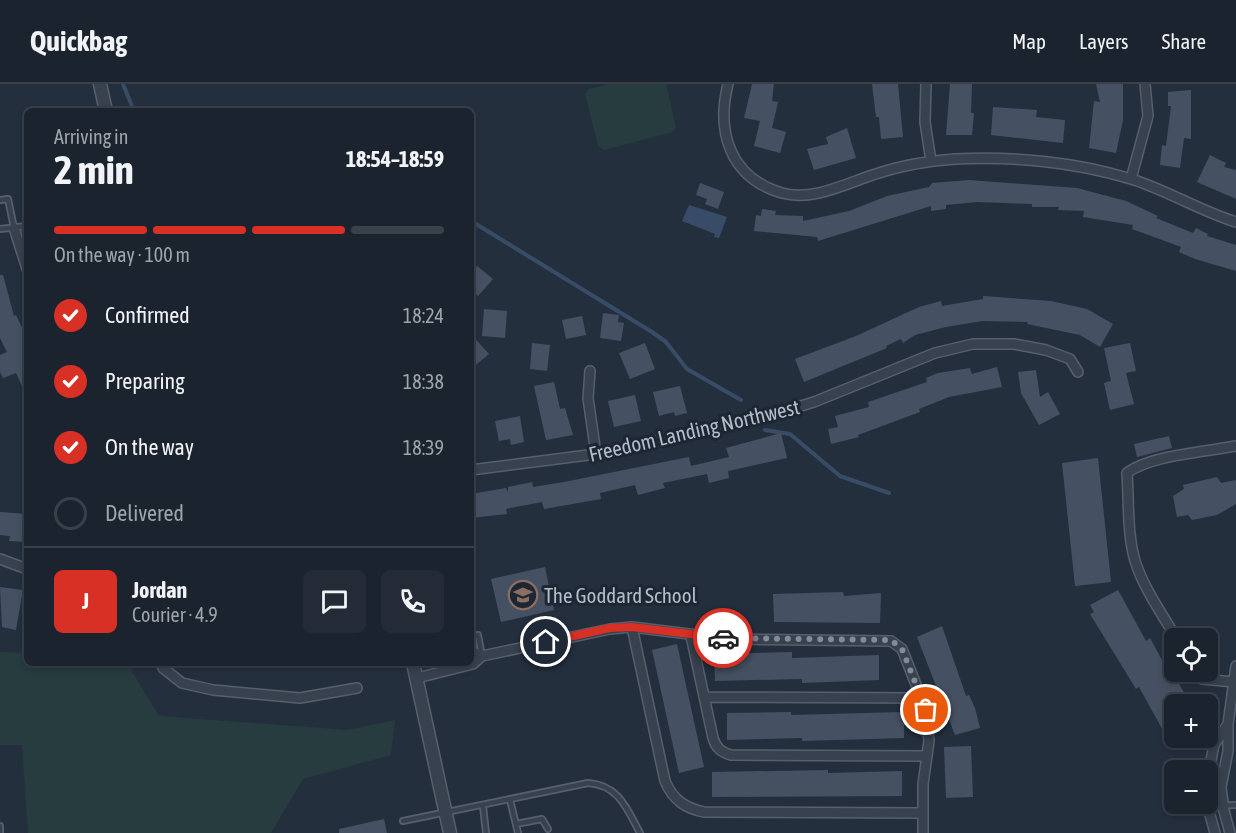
<!DOCTYPE html>
<meta charset="utf-8">
<style>
:root{--surface:#1b232e;--page:#242b36;--text:#f1f3f6;--muted:#a0a4aa;--line:#39404a;--accent:#d93025}
body{margin:0;font-family:"Asap Condensed",sans-serif;background:var(--page);color:var(--text);height:100vh;display:flex;flex-direction:column;font-size:22px;white-space:nowrap}
*{box-sizing:border-box;margin:0}
p{font-size:20px;color:var(--muted)}
.icon{flex:none;width:33px;height:33px;fill:none;stroke:currentColor;stroke-width:2;stroke-linecap:round;stroke-linejoin:round}
.map{position:relative;flex:1;overflow:hidden}
.drawer{position:absolute;left:24px;top:24px;width:450px;height:558px;display:flex;flex-direction:column;background:var(--surface);border-radius:9px;box-shadow:0 3px 9px #0003,0 0 0 2px var(--line)}
.drawer>*{flex:none}
.buttons{position:absolute;left:1164px;top:544px;display:grid;gap:12px}
.buttons a{display:grid;place-items:center;width:54px;height:54px;border-radius:9px;background:var(--surface);box-shadow:0 3px 9px #0003,0 0 0 2px var(--line);font-size:30px}
.pin{position:absolute;display:grid;place-items:center;width:51px;height:51px;color:#fff;margin:-26px;border:3px solid #fff;border-radius:50%;box-shadow:0 2px 6px #0007}
.courier{position:absolute;display:grid;place-items:center;width:60px;height:60px;margin:-30px;border:4px solid #d93025;border-radius:50%;background:#fff;color:#222;box-shadow:0 2px 8px #0007}
.head em{font-style:normal;font-weight:700}
.head div{display:flex;flex-direction:column-reverse}
.head{display:flex;align-items:center;justify-content:space-between;height:102px;padding:0 30px}
h1{font-size:39px;font-weight:700;line-height:45px}
.bar{display:grid;grid-template-columns:repeat(4,1fr);gap:9px 6px;align-content:center;height:72px;padding:0 30px}
.bar i{height:8px;border-radius:4px;background:var(--line)}
.bar .active{background:var(--accent)}
.bar p{grid-column:span 4}
.line{display:flex;align-items:center;gap:15px;padding:0 30px;border-top:2px solid var(--line)}
.line div{flex:1}
.round{display:grid;place-items:center;flex:none;width:63px;height:63px;border-radius:9px;background:var(--page)}
ol{padding:0 30px;list-style:none}
li{display:flex;align-items:center;gap:18px;height:66px}
li p{margin-inline-start:auto}
li .icon{padding:6px;border-radius:50%;background:var(--accent);color:#fff;stroke-width:4}
li:last-child{color:var(--muted)}
li i{width:33px;height:33px;border:3px solid var(--line);border-radius:50%}
header{display:flex;align-items:center;gap:36px;box-sizing:border-box;height:84px;padding:0 30px;background:var(--surface);border-bottom:2px solid var(--line)}
header strong{font-size:28px}
nav{display:flex;gap:33px;margin-inline-start:auto;font-size:21px}
.map>svg:first-child{display:block}
.green{fill:#263c3f}
.water{fill:#394c67}
.lines{fill:none;stroke-linecap:round;stroke-linejoin:round}
.stream{stroke:#394c67;stroke-width:4}
.building{fill:#455162}
.service-casing{stroke:#565f6c;stroke-width:8}
.minor-casing{stroke:#565f6c;stroke-width:12}
.tertiary-casing{stroke:#565f6c;stroke-width:15}
.service{stroke:#38414e;stroke-width:4.5}
.minor{stroke:#38414e;stroke-width:9}
.tertiary{stroke:#38414e;stroke-width:12}
.done{stroke:#828b98;stroke-width:6;stroke-dasharray:0 10.8}
.route{stroke:#d93025;stroke-width:8}
.labels{text-anchor:middle;dominant-baseline:central;stroke-width:6;stroke-linejoin:round;paint-order:stroke}
.street-label{font-size:21px;fill:#b4bcc9;stroke:#1d2633}
.poi-label{font-size:21px;fill:#b4bcc9;stroke:#1d2633;text-anchor:start}
</style>
<header>
<strong>Quickbag</strong>
<nav><a>Map</a><a>Layers</a><a>Share</a></nav>
</header>
<div class="map">
<svg width="1236" height="749" viewBox="0 0 1236 749">
<rect width="100%" height="100%" fill="#242f3e"/>
<path class="green" d="M609,0h57l10,43 -3,5 -69,18 -6,-4 -13,-52 4,-5z
M0,568l27,1v10h100l32,53 188,14 48,-10 -4,35 -88,24 -32,54h-243l-6,-88h-22z"/>
<path class="water" d="M689,121l38,12 -8,21 -5,-1 1,-3 -33,-13z"/>
<g class="lines">
<path class="stream" d="M123,0l11,27
M471,137l181,111 14,10 21,27 54,31
M765,346l25,4 50,42 49,17"/>
</g>
<path class="building" d="M752,0h22l-2,17 6,1 -6,26 14,4 -6,21 -26,-7 6,-25 -16,-3z
M872,0h26l5,53 -22,2 -2,-22h-3z
M950,0h22l-1,29h3l-2,22h-26z
M1096,0h27v36l-7,33 -27,-5 5,-47 6,1z
M1191,6v49l-7,-1 -4,30 -20,-3 2,-20 4,1 5,-40h-3v-14z
M993,23l44,3 -1,7 29,3 -2,23 -72,-8z
M847,44l9,30 -42,12 -7,-21 21,-5 -2,-7z
M1210,71l16,8 -2,4 12,3v29l-39,-17z
M969,96l108,8 49,13 32,15 -2,2 37,15 3,-5 12,6 -1,2 29,9v26l-41,-12 -16,-7 2,-5 -49,-18 1,-4 -50,-8 1,-6 -26,-1 1,-3h-27v-3l-55,-2 -31,3v4l-15,2v-5l-113,35 -1,-4 -63,-6 2,-16 5,1 1,-7 14,2 -1,4 28,1v5l46,-10 38,-15 42,-9 3,-4z
M700,99l24,9 -6,17 -13,-5 2,-5 -11,-4z
M477,182l16,13 -15,17 -7,-7v-16z
M0,191h3l11,41 2,-1 11,23v59l-11,-24 -13,5 -3,-6v-17l7,-3 -7,-14z
M983,212l68,5 36,8 26,15 -13,23 -20,-12 -53,-11 1,-2 -46,-1 -36,6 -31,8 -12,8 -2,-4 -15,7 1,2 -83,34 -9,-23 61,-23 63,-29 22,-6 1,5 41,-7z
M484,225l23,2 -2,27 -23,-2z
M603,229l16,2 -1,7 6,1 -3,18 -21,-3z
M582,232l4,19 -20,4 -4,-19z
M471,250l18,20 -18,15z
M532,259l18,2 -3,26 -17,-2z
M645,259l10,26 -25,10 -11,-26z
M1130,259l6,28 -10,2 8,31 -24,6 -6,-27 7,-2 -7,-33z
M997,283l5,20 -53,10 -30,12 1,3 -62,23 1,2 -28,7 -3,-15 10,-2 -3,-11 34,-9 -1,-5 59,-20 -1,-4 12,-5 32,-5 2,6z
M1036,286l4,27 8,-5 12,22 -21,11 -18,-32 -3,-21z
M554,298l6,27 5,-1 8,27 -27,5 -12,-54z
M680,302l7,27 -12,3 -1,-4 -15,4 -6,-24z
M635,311l6,26 -27,6 -6,-26z
M520,332l4,26 -13,3 -1,-6 -11,2 -4,-20z
M781,349l6,25 -59,13 1,7 -20,5 -2,-9 -44,9 2,5 -27,7 -3,-10 -35,8 1,6 -57,10 -2,-7 -36,7 1,5 -36,4v-24l35,-6 2,4v-5l24,-5 1,5 31,-5 125,-25 2,9 38,-9 -3,-9z
M1169,352l3,12 -35,9 -3,-13z
M1098,374l13,124 -36,4 -13,-123z
M1217,393l4,6 15,-3v24l-19,11 -25,5 -4,-5 -11,2 -4,-21 11,-7 -1,-4z
M0,428l27,2v28l-18,-1 1,-5 -10,-1z
M545,483l9,43 -53,12 -10,-43z
M0,503l23,3 -7,40 -14,-3z
M1118,506l28,51 4,-3 25,46 3,-2 13,23h-17v27l-8,4 -27,-49 -3,2 -46,-75 4,-2 -4,-7z
M843,508l1,4 37,-3 -1,30 -106,-1 -1,-28z
M942,542l24,70 3,-1 6,13 5,20 -25,7 -38,-98z
M677,560l27,123 -25,6 -27,-123z
M792,568v6l87,-3v25l-77,3v-4l-87,2 -1,-27z
M791,628v3l113,-3v26l-102,3v-3l-75,2v-27z
M971,662l2,51 -27,1 -2,-51z
M828,686v3l74,-2v25l-190,1v-25z
M384,735l3,14h-48v-4z"/>
<g class="lines">
<g class="service-casing">
<path id="service" d="M0,116l8,-1 6,29
M0,145l27,-3
M478,551l4,21
M510,716l8,33
M483,722l3,27
M1209,722l27,-1
M403,737l185,-38c31,2 39,26 52,50
M516,740l26,-5 6,10
M0,742v7"/>
</g>
<g class="minor-casing">
<path id="minor" d="M728,0c-12,48 2,94 54,109 32,9 66,-11 97,-20 24,-8 50,-12 76,-14 57,-3 121,3 176,20 36,11 69,32 105,43
M926,0l-1,38 6,39
M1131,95l17,-63 -3,-32
M14,144l13,41
M590,287l-2,27 8,56
M471,386l125,-16 165,-36 53,-16 121,-49 38,-9h41l32,6 24,9 8,13
M0,475l27,10
M632,543l33,154c8,19 20,27 39,31l219,1
M691,552l22,102c3,10 8,14 18,17l196,1
M1177,555c-15,-25 -33,-50 -42,-78 -8,-28 -6,-60 -8,-88 23,-18 80,-21 109,-27
M471,567l11,5
M161,579l2,5 19,15 31,7 87,8 57,-10
M1197,588l5,7 32,3
M417,594l56,-14 9,-8 128,-27 22,-2 98,12 161,2 11,8 24,61 3,31 -6,43v49
M704,613l218,1
M1208,691l6,-30 14,-21
M1207,720l8,29
M1230,749l-6,-22 -3,-24 7,-36v-27l8,-58"/>
</g>
<g class="tertiary-casing">
<path id="tertiary" d="M100,0l6,27
M413,579l37,170"/>
</g>
<use href="#service" class="service"/>
<use href="#minor" class="minor"/>
<use href="#tertiary" class="tertiary"/>
</g>
<g class="lines">
<path class="done" d="M723,554l168,2 11,9 24,61"/>
<path class="route" d="M546,558l64,-14 22,-1 91,11"/>
</g>
<defs>
<g id="school-ring" transform="scale(1.5)"><circle r="9.5" fill="#1d2633" stroke="#8d6e63" stroke-width="1.5"/><path d="M0-5L7-2L0 1L-7-2ZM-4 1L0 2.5L4 1V4Q0 6-4 4Z" fill="#8d6e63"/></g>
</defs>
<g fill-rule="evenodd">
<use href="#school-ring" x="523" y="511"/>
</g>
<g class="labels">
<g class="street-label">
<text transform="translate(694 346) rotate(-13)">Freedom Landing Northwest</text>
</g>
<g class="poi-label">
<text x="544" y="511">The Goddard School</text>
</g>
</g>
</svg>
<div class="buttons">
<a><svg class="icon" aria-label="locate" viewBox="0 0 24 24"><circle cx="12" cy="12" r="6"/><path d="M12 2v4M12 18v4M2 12h4M18 12h4"/></svg></a>
<a>+</a>
<a>−</a>
</div>
<div class="pin" style="left:926px;top:626px;background:#ea580c"><svg class="icon" aria-label="bag" viewBox="0 0 24 24"><path d="M5 8h14l-1 12H6zM9 8a3 3 0 0 1 6 0"/></svg></div>
<div class="pin" style="left:546px;top:558px;background:#1f2937"><svg class="icon" aria-label="home" viewBox="0 0 24 24"><path d="M3 11l9-7 9 7M6 9v11h12V9"/></svg></div>
<div class="courier" style="left:723px;top:554px"><svg class="icon" aria-label="car" viewBox="0 0 24 24"><path d="M5 17H2v-5l4-1 3-4h7l3 4 3 1v5h-3M9 17h6M6 11h13"/><circle cx="7" cy="17" r="2"/><circle cx="17" cy="17" r="2"/></svg></div>
<section class="drawer">
<div class="head"><div><h1>2 min</h1><p>Arriving in</p></div><em>18:54–18:59</em></div>
<div class="bar"><i class="active"></i><i class="active"></i><i class="active"></i><i></i><p>On the way · 100 m</p></div>
<ol>
<li><svg class="icon" aria-label="check" viewBox="0 0 24 24"><path d="M5 12l5 5 9-10"/></svg>Confirmed<p>18:24</p></li>
<li><svg class="icon" aria-label="check" viewBox="0 0 24 24"><path d="M5 12l5 5 9-10"/></svg>Preparing<p>18:38</p></li>
<li><svg class="icon" aria-label="check" viewBox="0 0 24 24"><path d="M5 12l5 5 9-10"/></svg>On the way<p>18:39</p></li>
<li><i></i>Delivered</li>
</ol>
<div class="line" style="height:108px"><b class="round" style="background:var(--accent);color:#fff">J</b><div><b>Jordan</b><p>Courier · 4.9</p></div><a class="round"><svg class="icon" aria-label="chat" viewBox="0 0 24 24"><path d="M4 5h16v11H9l-5 4z"/></svg></a><a class="round"><svg class="icon" aria-label="phone" viewBox="0 0 24 24"><path d="M5 4h4l2 5-3 2q2 4 5 5l2-3 5 2v4C11 20 4 13 5 4z"/></svg></a></div>
</section>
</div>
